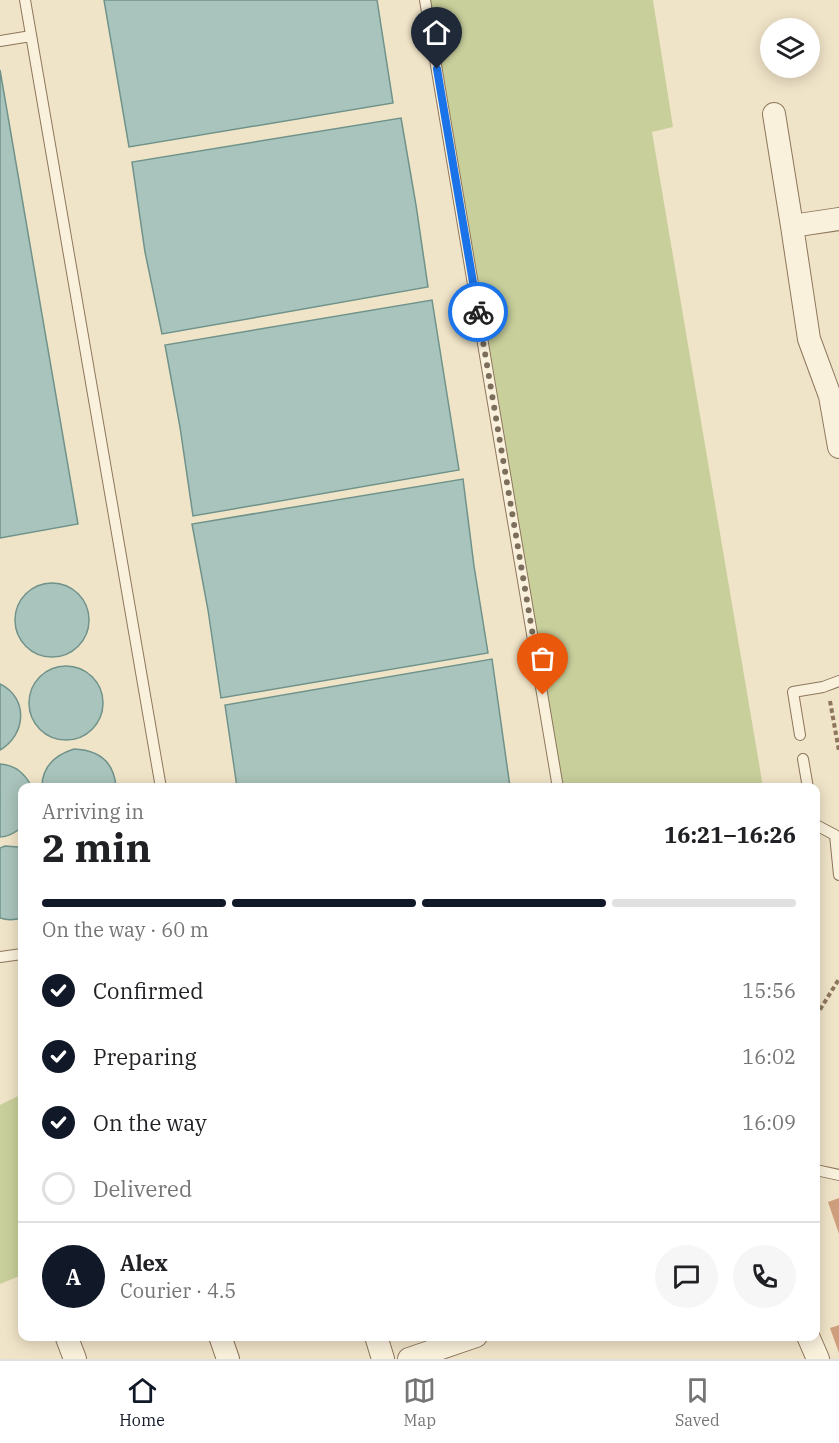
<!DOCTYPE html>
<meta charset="utf-8">
<style>
:root{--surface:#fff;--page:#f6f6f6;--text:#202124;--muted:#757577;--line:#e0e0e0;--accent:#111827}
body{margin:0;font-family:"IBM Plex Serif",serif;background:var(--page);color:var(--text);height:100vh;display:flex;flex-direction:column;font-size:22px;white-space:nowrap}
*{box-sizing:border-box;margin:0}
p{font-size:20px;color:var(--muted)}
.icon{flex:none;width:33px;height:33px;fill:none;stroke:currentColor;stroke-width:2;stroke-linecap:round;stroke-linejoin:round}
.map{position:relative;flex:1;overflow:hidden}
.details{position:absolute;left:18px;top:783px;width:802px;height:558px;display:flex;flex-direction:column;background:var(--surface);border-radius:12px;box-shadow:0 3px 15px #0003}
.details>*{flex:none}
.tools{position:absolute;left:760px;top:18px;display:grid;gap:12px}
.tools a{display:grid;place-items:center;width:60px;height:60px;border-radius:50%;background:var(--surface);box-shadow:0 3px 15px #0003;font-size:30px}
.pin{position:absolute;display:grid;place-items:center;width:51px;height:51px;color:#fff;margin:-62px -26px;border-radius:50% 50% 50% 0;rotate:-45deg;box-shadow:0 0 6px #0007}
.pin .icon{rotate:45deg}
.courier{position:absolute;display:grid;place-items:center;width:60px;height:60px;margin:-30px;border:4px solid #1a73e8;border-radius:50%;background:#fff;color:#222;box-shadow:0 2px 8px #0007}
.headline em{font-style:normal;font-weight:700}
.headline div{display:flex;flex-direction:column-reverse}
.headline{display:flex;align-items:center;justify-content:space-between;height:102px;padding:0 24px}
h1{font-size:39px;font-weight:700;line-height:45px}
.bar{display:grid;grid-template-columns:repeat(4,1fr);gap:9px 6px;align-content:center;height:72px;padding:0 24px}
.bar i{height:8px;border-radius:4px;background:var(--line)}
.bar .current{background:var(--accent)}
.bar p{grid-column:span 4}
.line{display:flex;align-items:center;gap:15px;padding:0 24px;border-top:2px solid var(--line)}
.line div{flex:1}
.round{display:grid;place-items:center;flex:none;width:63px;height:63px;border-radius:32px;background:var(--page)}
ol{padding:0 24px;list-style:none}
li{display:flex;align-items:center;gap:18px;height:66px}
li p{margin-inline-start:auto}
li .icon{padding:6px;border-radius:50%;background:var(--accent);color:#fff;stroke-width:4}
li:last-child{color:var(--muted)}
li i{width:33px;height:33px;border:3px solid var(--line);border-radius:50%}
.tabs{display:flex;justify-content:space-around;align-items:center;height:84px;border-top:2px solid var(--line);background:var(--surface);font-size:16px;color:var(--muted)}
.tabs a{display:grid;justify-items:center;gap:3px}
.tabs .current{color:var(--accent)}
.map>svg:first-child{display:block}
.green{fill:#c9cf9b}
.water{fill:#a9c4bc;stroke:#6f938a;stroke-width:1.5}
.building{fill:#cf9f7d}
.lines{fill:none;stroke-linecap:round;stroke-linejoin:round}
.lane-casing{stroke:#8d765c;stroke-width:12}
.street-casing{stroke:#8d765c;stroke-width:24}
.path{stroke:#8d765c;stroke-width:4;stroke-dasharray:4.5 3;stroke-linecap:butt}
.lane{stroke:#faf1dc;stroke-width:10}
.street{stroke:#faf1dc;stroke-width:22}
.done{stroke:#7c6e5b;stroke-width:6;stroke-dasharray:0 10.8}
.route{stroke:#1a73e8;stroke-width:8}
</style>
<div class="map">
<svg width="839" height="1359" viewBox="0 0 839 1359">
<rect width="100%" height="100%" fill="#f0e4c8"/>
<path class="green" d="M425,0h228l20,127 -21,5 111,655h-203z
M22,1094v181l-22,9v-179z"/>
<path class="water" d="M104,0h273l16,103 -264,44z
M0,70l78,454 -78,14z
M401,118l15,87 12,82 -266,47 -17,-82 -13,-90z
M432,300l27,170 -266,46 -13,-89 -15,-82z
M463,479l11,87 14,87 -267,45 -13,-88 -16,-86z
M15 620a37 37 0 1 1 74 0a37 37 0 1 1-74 0Z
M492,659l18,128h-273l-12,-82z
M29 703a37 37 0 1 1 74 0a37 37 0 1 1-74 0Z
M0,684c29,14 26,51 0,66z
M74,749c25,1 40,12 42,38h-74c0,-20 13,-32 32,-38z
M0,764c16,1 25,10 32,23l-10,1v39c-6,5 -13,10 -22,10z
M5,846l13,1 4,1v70c-7,2 -14,3 -22,0v-70z"/>
<path class="building" d="M839,1198v36l-11,-32z
M839,1325v28l-9,-25z"/>
<g class="lines">
<g class="lane-casing">
<path id="lane" d="M25,0l136,788
M425,0l133,788
M0,41l31,-5
M800,735l-7,-43 30,-5 16,-6
M803,759l5,29
M816,825l19,10 4,40
M0,957l22,-3
M816,1170l23,5"/>
</g>
<g class="street-casing">
<path id="street" d="M774,114l18,112
M839,219l-47,7 17,113 21,57 9,51
M220,1336l8,23
M376,1336l7,23
M808,1336l10,23
M67,1338l8,21
M409,1359l67,-23"/>
</g>
<path class="path" d="M830,701l9,50
M816,1016l23,-37"/>
<use href="#lane" class="lane"/>
<use href="#street" class="street"/>
</g>
<g class="lines">
<path class="done" d="M478,312l65,383"/>
<path class="route" d="M437,69l41,243"/>
</g>
</svg>
<div class="tools">
<a><svg class="icon" aria-label="layers" viewBox="0 0 24 24"><path d="M12 4l9 5-9 5-9-5zM3 14l9 5 9-5"/></svg></a>
</div>
<div class="pin" style="left:543px;top:695px;background:#ea580c"><svg class="icon" aria-label="bag" viewBox="0 0 24 24"><path d="M5 8h14l-1 12H6zM9 8a3 3 0 0 1 6 0"/></svg></div>
<div class="pin" style="left:437px;top:69px;background:#1f2937"><svg class="icon" aria-label="home" viewBox="0 0 24 24"><path d="M3 11l9-7 9 7M6 9v11h12V9"/></svg></div>
<div class="courier" style="left:478px;top:312px"><svg class="icon" aria-label="bike" viewBox="0 0 24 24"><circle cx="6" cy="16" r="4"/><circle cx="18" cy="16" r="4"/><path d="M6 16l4-8h5l3 8M10 8l3 8H6M13 5h3"/></svg></div>
<section class="details">
<div class="headline"><div><h1>2 min</h1><p>Arriving in</p></div><em>16:21–16:26</em></div>
<div class="bar"><i class="current"></i><i class="current"></i><i class="current"></i><i></i><p>On the way · 60 m</p></div>
<ol>
<li><svg class="icon" aria-label="check" viewBox="0 0 24 24"><path d="M5 12l5 5 9-10"/></svg>Confirmed<p>15:56</p></li>
<li><svg class="icon" aria-label="check" viewBox="0 0 24 24"><path d="M5 12l5 5 9-10"/></svg>Preparing<p>16:02</p></li>
<li><svg class="icon" aria-label="check" viewBox="0 0 24 24"><path d="M5 12l5 5 9-10"/></svg>On the way<p>16:09</p></li>
<li><i></i>Delivered</li>
</ol>
<div class="line" style="height:108px"><b class="round" style="background:var(--accent);color:#fff">A</b><div><b>Alex</b><p>Courier · 4.5</p></div><a class="round"><svg class="icon" aria-label="chat" viewBox="0 0 24 24"><path d="M4 5h16v11H9l-5 4z"/></svg></a><a class="round"><svg class="icon" aria-label="phone" viewBox="0 0 24 24"><path d="M5 4h4l2 5-3 2q2 4 5 5l2-3 5 2v4C11 20 4 13 5 4z"/></svg></a></div>
</section>
</div>
<nav class="tabs">
<a class="current"><svg class="icon" aria-label="home" viewBox="0 0 24 24"><path d="M3 11l9-7 9 7M6 9v11h12V9"/></svg>Home</a>
<a><svg class="icon" aria-label="map" viewBox="0 0 24 24"><path d="M3 6l6-2 6 2 6-2v14l-6 2-6-2-6 2zM9 4v14M15 6v14"/></svg>Map</a>
<a><svg class="icon" aria-label="saved" viewBox="0 0 24 24"><path d="M7 4h10v16l-5-4-5 4z"/></svg>Saved</a>
</nav>
